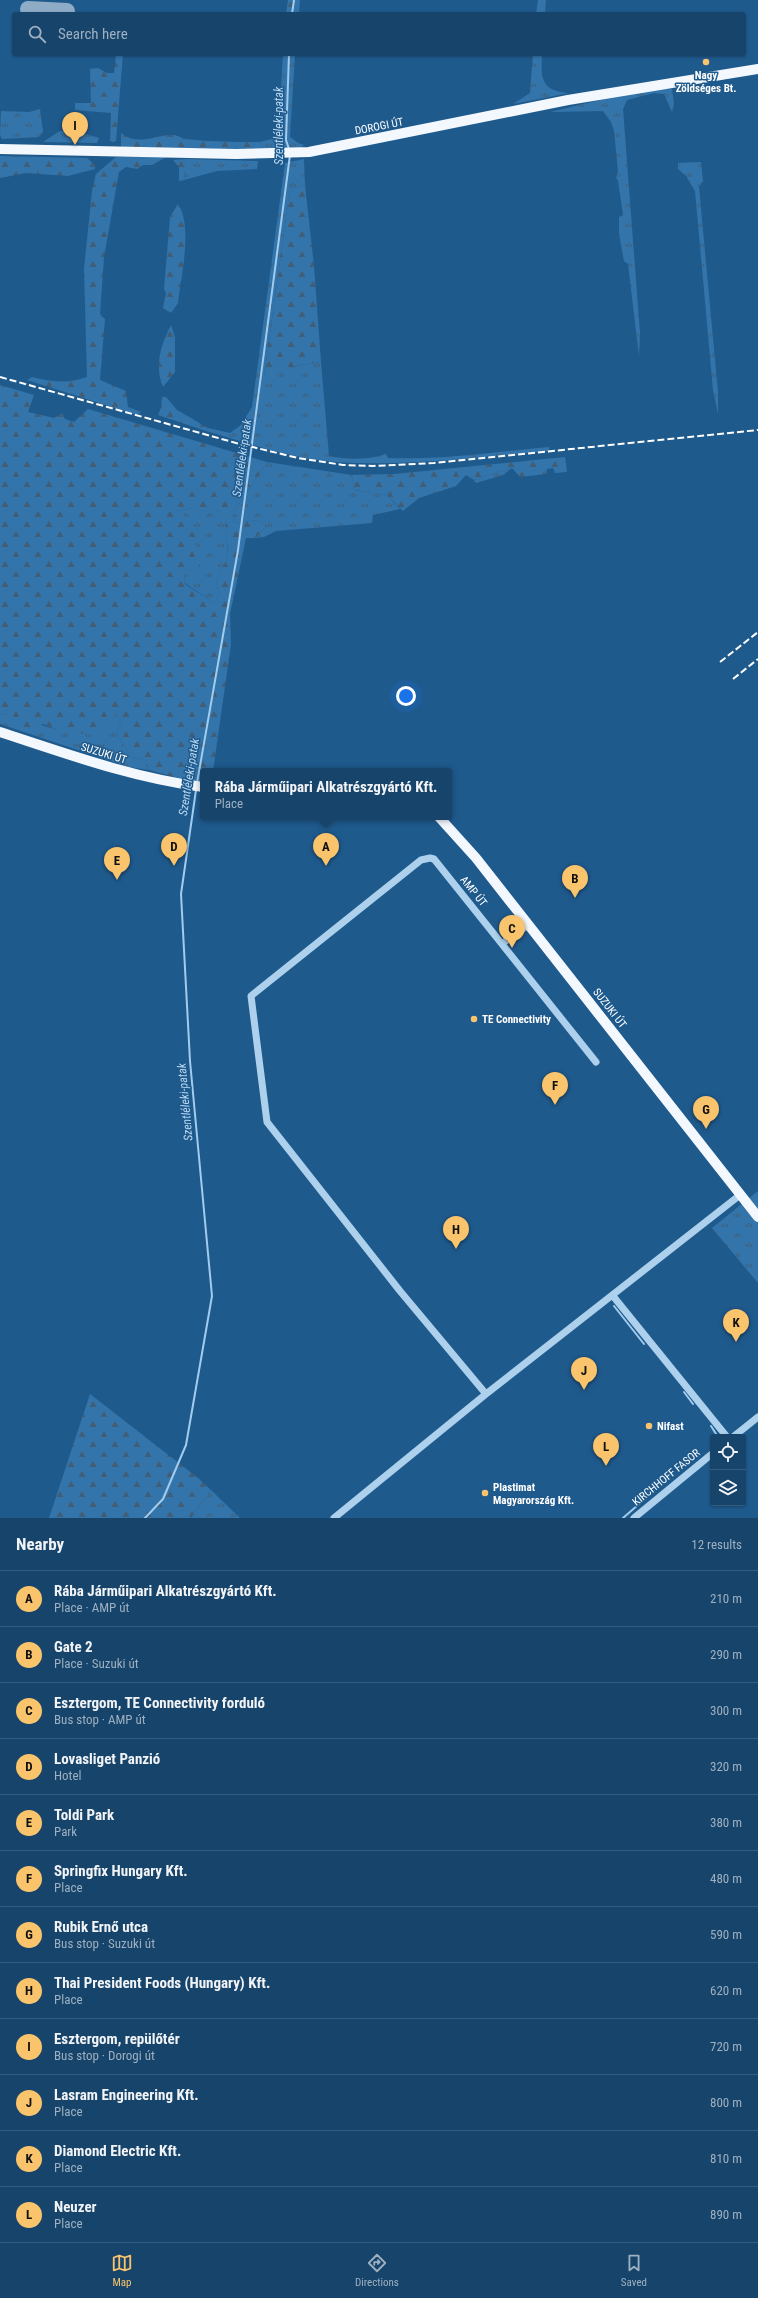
<!DOCTYPE html>
<html lang="en">
<head>
<meta charset="utf-8">
<style>
  :root { --surface:#17446a; --page:#244e72; --text:#f1f3f6; --muted:#9eb0c1; --line:#365c7e; --accent:#fac46d }
  body { margin:0; font-family:"Roboto Condensed",sans-serif; background:var(--page); color:var(--text) }
  .controls { position:absolute; right:12px; bottom:12px; display:grid; overflow:hidden; border-radius:4px; box-shadow:0 1px 3px #0004 }
  .controls button { width:36px; height:36px; display:grid; place-items:center; padding:0; border:0; border-bottom:1px solid var(--line); background:var(--surface); color:var(--text); font:20px sans-serif }
  .you { position:absolute; left:406px; top:696px; width:14px; height:14px; margin:-10px; border:3px solid #fff; border-radius:50%; background:#1a73e8; box-shadow:0 0 0 6px #1a73e833 }
  .badge { display:grid; place-items:center; width:26px; height:26px; border-radius:50%; background:var(--accent); color:#111; font-size:13px; font-weight:700 }
  .pin { position:absolute; translate:-50% -33px; filter:drop-shadow(0 1px 2px #0008) }
  .pin::after { content:''; position:absolute; top:21px; width:14px; height:12px; background:inherit; clip-path:polygon(0 0,100% 0,50% 100%) }
  .popup { position:absolute; left:200px; top:768px; width:252px; height:52px; box-sizing:border-box; display:grid; place-content:center; border-radius:4px; background:var(--surface); filter:drop-shadow(0 1px 3px #0005); font-size:13px; white-space:nowrap; color:var(--muted) }
  .popup b { font-size:15px; color:var(--text) }
  .popup::after { content:''; position:absolute; left:50%; top:100%; margin-left:-8px; border:8px solid transparent; border-top-color:var(--surface) }
  .list { margin:0; padding:0; list-style:none }
  h2 { display:flex; justify-content:space-between; align-items:center; height:52px; margin:0; padding:0 16px; font-size:17px }
  h2 small { font-size:13px; font-weight:400; color:var(--muted) }
  .list li { display:grid; grid-template-columns:26px 1fr auto; gap:12px; align-items:center; box-sizing:border-box; height:56px; padding:0 16px; border-top:1px solid var(--line) }
  .list b { display:block; font-size:15px; white-space:nowrap }
  .list p { margin:0; font-size:13px; white-space:nowrap; color:var(--muted) }
  .list em { font-size:13px; font-style:normal; color:var(--muted) }
  .icon { flex:none; width:22px; height:22px; fill:none; stroke:currentColor; stroke-width:2; stroke-linecap:round; stroke-linejoin:round }
  .map { position:relative; flex:none; width:758px; height:1518px; overflow:hidden }
  .search { position:absolute; background:var(--surface); box-shadow:0 1px 3px #0004; left:12px; right:12px; top:12px; height:44px; display:flex; align-items:center; gap:10px; box-sizing:border-box; padding:0 14px; border-radius:4px; color:var(--muted); font-size:15px }
  .sheet { height:724px; background:var(--surface) }
  nav { display:flex; justify-content:space-around; align-items:center; box-sizing:border-box; height:56px; border-top:1px solid var(--line); background:var(--surface); font-size:11px; color:var(--muted) }
  nav a { display:grid; justify-items:center; gap:2px }
  nav .on { color:var(--accent) }
  .map>svg:first-child { display:block }
</style>
</head>
<body>
<div class="map">
<svg width="758" height="1518" viewBox="0 0 758 1518">
  <defs>
    <pattern id="grass-tufts" width="24" height="20" patternUnits="userSpaceOnUse"><rect width="24" height="20" fill="#3374aa"/><path d="M3 7l-1-3M5 7V3M7 7l1-3M15 17l-1-3M17 17v-4M19 17l1-3" fill="none" stroke="#415e76"/></pattern>
    <pattern id="forest-firs" width="22" height="20" patternUnits="userSpaceOnUse"><rect width="22" height="20" fill="#3374aa"/><path d="M5 1l3.5 6h-7zM16 11l3.5 6h-7z" fill="#415e76"/></pattern>
  </defs>
  <rect width="100%" height="100%" fill="#1f5a8d"/>
  <path fill="url(#grass-tufts)" d="M283,54H295L290,137L298,143L304,145L302,147L263,150L260,142L276,138L279,123Z
    M533,54H542C541,77 540,91 569,93L513,104L530,93Z
    M665,88L672,89L674,104L672,112L664,94L654,93L627,100L623,109L640,333L639,356L628,264L624,261L619,234V217L623,215L618,181L616,177L618,171L614,131L611,122L603,111L550,112L608,98Z
    M40,109L43,132L39,137L2,139L0,135L1,111L29,112Z
    M73,130L99,138L97,143L43,142L60,131Z
    M186,159L258,161L257,169L217,171L184,180Z
    M304,159L305,185L290,189L264,376L300,365L321,362L329,456C348,460 367,460 386,454L388,458C442,460 496,452 549,447V451C479,457 407,467 336,462C292,459 248,443 206,431L208,428L230,433L241,425L252,407L285,163Z
    M701,162L703,181L699,187L718,392V414L713,390L695,191L686,176L678,169V163Z
    M267,462L352,475L354,490L387,495L400,509L373,515L372,523L276,531L264,537L255,538L266,527L258,520L235,523L233,513Z
    M512,468L503,475L476,483L474,480Z
    M193,508H215L226,518L225,535L228,547L226,561L216,581L219,595L214,603L185,583L176,511Z
    M117,713L121,725L116,732L131,757L146,760L149,770L129,767L0,724V715L8,714L57,730Z
    M758,1191V1283L712,1228Z
    M211,1490L240,1518H191Z"/>
  <path fill="url(#forest-firs)" fill-rule="evenodd" d="M288,0H300L299,14H286Z
    M538,0H546L545,14H536Z
    M116,54H123L116,141L113,142L110,141L111,113L75,110V103H91L90,69L98,68L107,73H114Z
    M121,133C139,147 155,134 174,135C178,135 182,139 186,139C211,142 235,142 260,142L263,150L121,147Z
    M0,156L87,158L95,165V169L68,176L26,173L0,178Z
    M116,157H166L152,165H143L137,169L126,167L119,172L104,257L100,314L105,319L100,380L126,391L128,407L141,412L137,415L27,380L32,377C51,382 69,384 87,377L84,269L92,191L96,174Z
    M186,159L184,180L179,181V167L173,160Z
    M305,185L314,266L321,362L299,365L264,377L290,189Z
    M178,204C193,226 181,276 178,303L171,313L163,308L166,293L164,289L170,217Z
    M171,325L175,337V372L163,387C154,365 161,345 171,325Z
    M0,385L34,395L28,412L54,418L62,413L65,419L74,422L88,409L267,462L233,513L235,523L258,520L266,527L255,538H246L230,614L231,644L213,771H203V782L190,781L149,770L146,760L131,757L116,732L121,725L117,713L94,735L57,730L43,724L29,731L14,724L8,714L0,715ZM193,508L197,515L202,508H215L226,518L225,535L228,547L226,561L216,581L219,595L214,603L185,584L184,575L199,566L193,521L176,511Z
    M162,397H166L177,410L208,428L206,431L158,415L161,408Z
    M565,457L567,472L555,473L553,468L547,469L546,474L520,477L512,468L474,480L466,475L456,486L419,498L403,511L387,495L354,490L352,475L394,474Z
    M90,1394L198,1478L211,1490L191,1518H49Z"/>
  <g fill="none" stroke-linecap="round" stroke-linejoin="round">
    <path stroke="#a1ccee" stroke-width="2" d="M292,14L294,0
      M289,149L286,140L289,54
      M197,783L238,550L290,155
      M614,1306L644,1344
      M684,1392L693,1404
      M711,1426L718,1437
      M145,1518L163,1499L186,1445L212,1296L190,1061L181,894L196,790
      M623,1518L654,1491"/>
    <path stroke="#8facc6" stroke-width="16" d="M28,9L67,11"/>
    <path stroke="#add0ec" stroke-width="7" d="M503,943L528,925
      M613,1296L727,1437
      M486,1394L400,1291L267,1122L251,996L421,860L430,858L434,859L596,1062
      M733,1437L758,1417
      M334,1518L486,1394L740,1195
      M634,1518L713,1453"/>
    <path stroke="#f3f8ff" stroke-width="10" d="M0,149L236,154L309,152L568,100L758,69
      M0,732C67,754 133,778 203,787
      M439,817L476,858L758,1217"/>
    <path stroke="#fff" stroke-width="2" stroke-dasharray="7 3" stroke-linecap="butt" d="M0,377L236,443L298,458L343,465L373,466L434,463L758,430
      M720,662L758,632
      M733,679L758,659"/>
  </g>
  <g fill="#fac46d" stroke="#1f5a8d" stroke-width="1.5">
    <circle cx="706" cy="62" r="4"/>
    <circle cx="474" cy="1019" r="4"/>
    <circle cx="649" cy="1426" r="4"/>
    <circle cx="485" cy="1493" r="4"/>
  </g>
  <g text-anchor="middle" stroke-width="3" stroke-linejoin="round" paint-order="stroke">
    <g font-size="11" font-weight="bold" fill="#fff" stroke="#1f5a8d" text-anchor="start">
      <text x="706" y="79" text-anchor="middle">Nagy<tspan x="706" dy="13">Zöldséges Bt.</tspan></text>
      <text x="482" y="1023">TE Connectivity</text>
      <text x="657" y="1430">Nifast</text>
      <text x="493" y="1491">Plastimat<tspan x="493" dy="13">Magyarország Kft.</tspan></text>
    </g>
    <g font-size="11" fill="#fff" stroke="#1f5a8d">
      <text transform="translate(379 126) rotate(-11)" y="4">DOROGI ÚT</text>
      <text transform="translate(104 753) rotate(17)" y="4">SUZUKI ÚT</text>
      <text transform="translate(474 891) rotate(51)" y="4">AMP ÚT</text>
      <text transform="translate(610 1008) rotate(52)" y="4">SUZUKI ÚT</text>
      <text transform="translate(666 1477) rotate(-39)" y="4">KIRCHHOFF FASOR</text>
    </g>
    <g font-size="12" font-style="italic" fill="#b9d9f3" stroke="#1f5a8d">
      <text transform="translate(279 126) rotate(-90)" y="4">Szentléleki-patak</text>
      <text transform="translate(242 458) rotate(-82)" y="4">Szentléleki-patak</text>
      <text transform="translate(189 777) rotate(-81)" y="4">Szentléleki-patak</text>
      <text transform="translate(185 1102) rotate(-95)" y="4">Szentléleki-patak</text>
    </g>
  </g>
</svg>
<div class="controls">
<button><svg class="icon" aria-label="locate" viewBox="0 0 24 24"><circle cx="12" cy="12" r="6"/><path d="M12 2v4M12 18v4M2 12h4M18 12h4"/></svg></button>
<button><svg class="icon" aria-label="layers" viewBox="0 0 24 24"><path d="M12 4l9 5-9 5-9-5zM3 14l9 5 9-5"/></svg></button>
</div>
<div class="you"></div>
<div class="pin badge" style="left:326px;top:866px">A</div>
<div class="popup"><b>Rába Járműipari Alkatrészgyártó Kft.</b>Place</div>
<div class="pin badge" style="left:575px;top:898px">B</div>
<div class="pin badge" style="left:512px;top:948px">C</div>
<div class="pin badge" style="left:174px;top:866px">D</div>
<div class="pin badge" style="left:117px;top:880px">E</div>
<div class="pin badge" style="left:555px;top:1105px">F</div>
<div class="pin badge" style="left:706px;top:1129px">G</div>
<div class="pin badge" style="left:456px;top:1249px">H</div>
<div class="pin badge" style="left:75px;top:145px">I</div>
<div class="pin badge" style="left:584px;top:1390px">J</div>
<div class="pin badge" style="left:736px;top:1342px">K</div>
<div class="pin badge" style="left:606px;top:1466px">L</div>
<div class="search"><svg class="icon" aria-label="search" viewBox="0 0 24 24"><circle cx="10" cy="10" r="6"/><path d="M15 15l6 6"/></svg>Search here</div>
</div>
<section class="sheet">
<h2>Nearby<small>12 results</small></h2>
<ul class="list">
<li><span class="badge">A</span><div><b>Rába Járműipari Alkatrészgyártó Kft.</b><p>Place · AMP út</p></div><em>210 m</em></li>
<li><span class="badge">B</span><div><b>Gate 2</b><p>Place · Suzuki út</p></div><em>290 m</em></li>
<li><span class="badge">C</span><div><b>Esztergom, TE Connectivity forduló</b><p>Bus stop · AMP út</p></div><em>300 m</em></li>
<li><span class="badge">D</span><div><b>Lovasliget Panzió</b><p>Hotel</p></div><em>320 m</em></li>
<li><span class="badge">E</span><div><b>Toldi Park</b><p>Park</p></div><em>380 m</em></li>
<li><span class="badge">F</span><div><b>Springfix Hungary Kft.</b><p>Place</p></div><em>480 m</em></li>
<li><span class="badge">G</span><div><b>Rubik Ernő utca</b><p>Bus stop · Suzuki út</p></div><em>590 m</em></li>
<li><span class="badge">H</span><div><b>Thai President Foods (Hungary) Kft.</b><p>Place</p></div><em>620 m</em></li>
<li><span class="badge">I</span><div><b>Esztergom, repülőtér</b><p>Bus stop · Dorogi út</p></div><em>720 m</em></li>
<li><span class="badge">J</span><div><b>Lasram Engineering Kft.</b><p>Place</p></div><em>800 m</em></li>
<li><span class="badge">K</span><div><b>Diamond Electric Kft.</b><p>Place</p></div><em>810 m</em></li>
<li><span class="badge">L</span><div><b>Neuzer</b><p>Place</p></div><em>890 m</em></li>
</ul>
</section>
<nav>
<a class="on"><svg class="icon" aria-label="map" viewBox="0 0 24 24"><path d="M3 6l6-2 6 2 6-2v14l-6 2-6-2-6 2zM9 4v14M15 6v14"/></svg>Map</a>
<a><svg class="icon" aria-label="directions" viewBox="0 0 24 24"><path d="M12 3l9 9-9 9-9-9zM9 14v-3h6M13 9l2 2-2 2"/></svg>Directions</a>
<a><svg class="icon" aria-label="saved" viewBox="0 0 24 24"><path d="M7 4h10v16l-5-4-5 4z"/></svg>Saved</a>
</nav>
</body>
</html>
